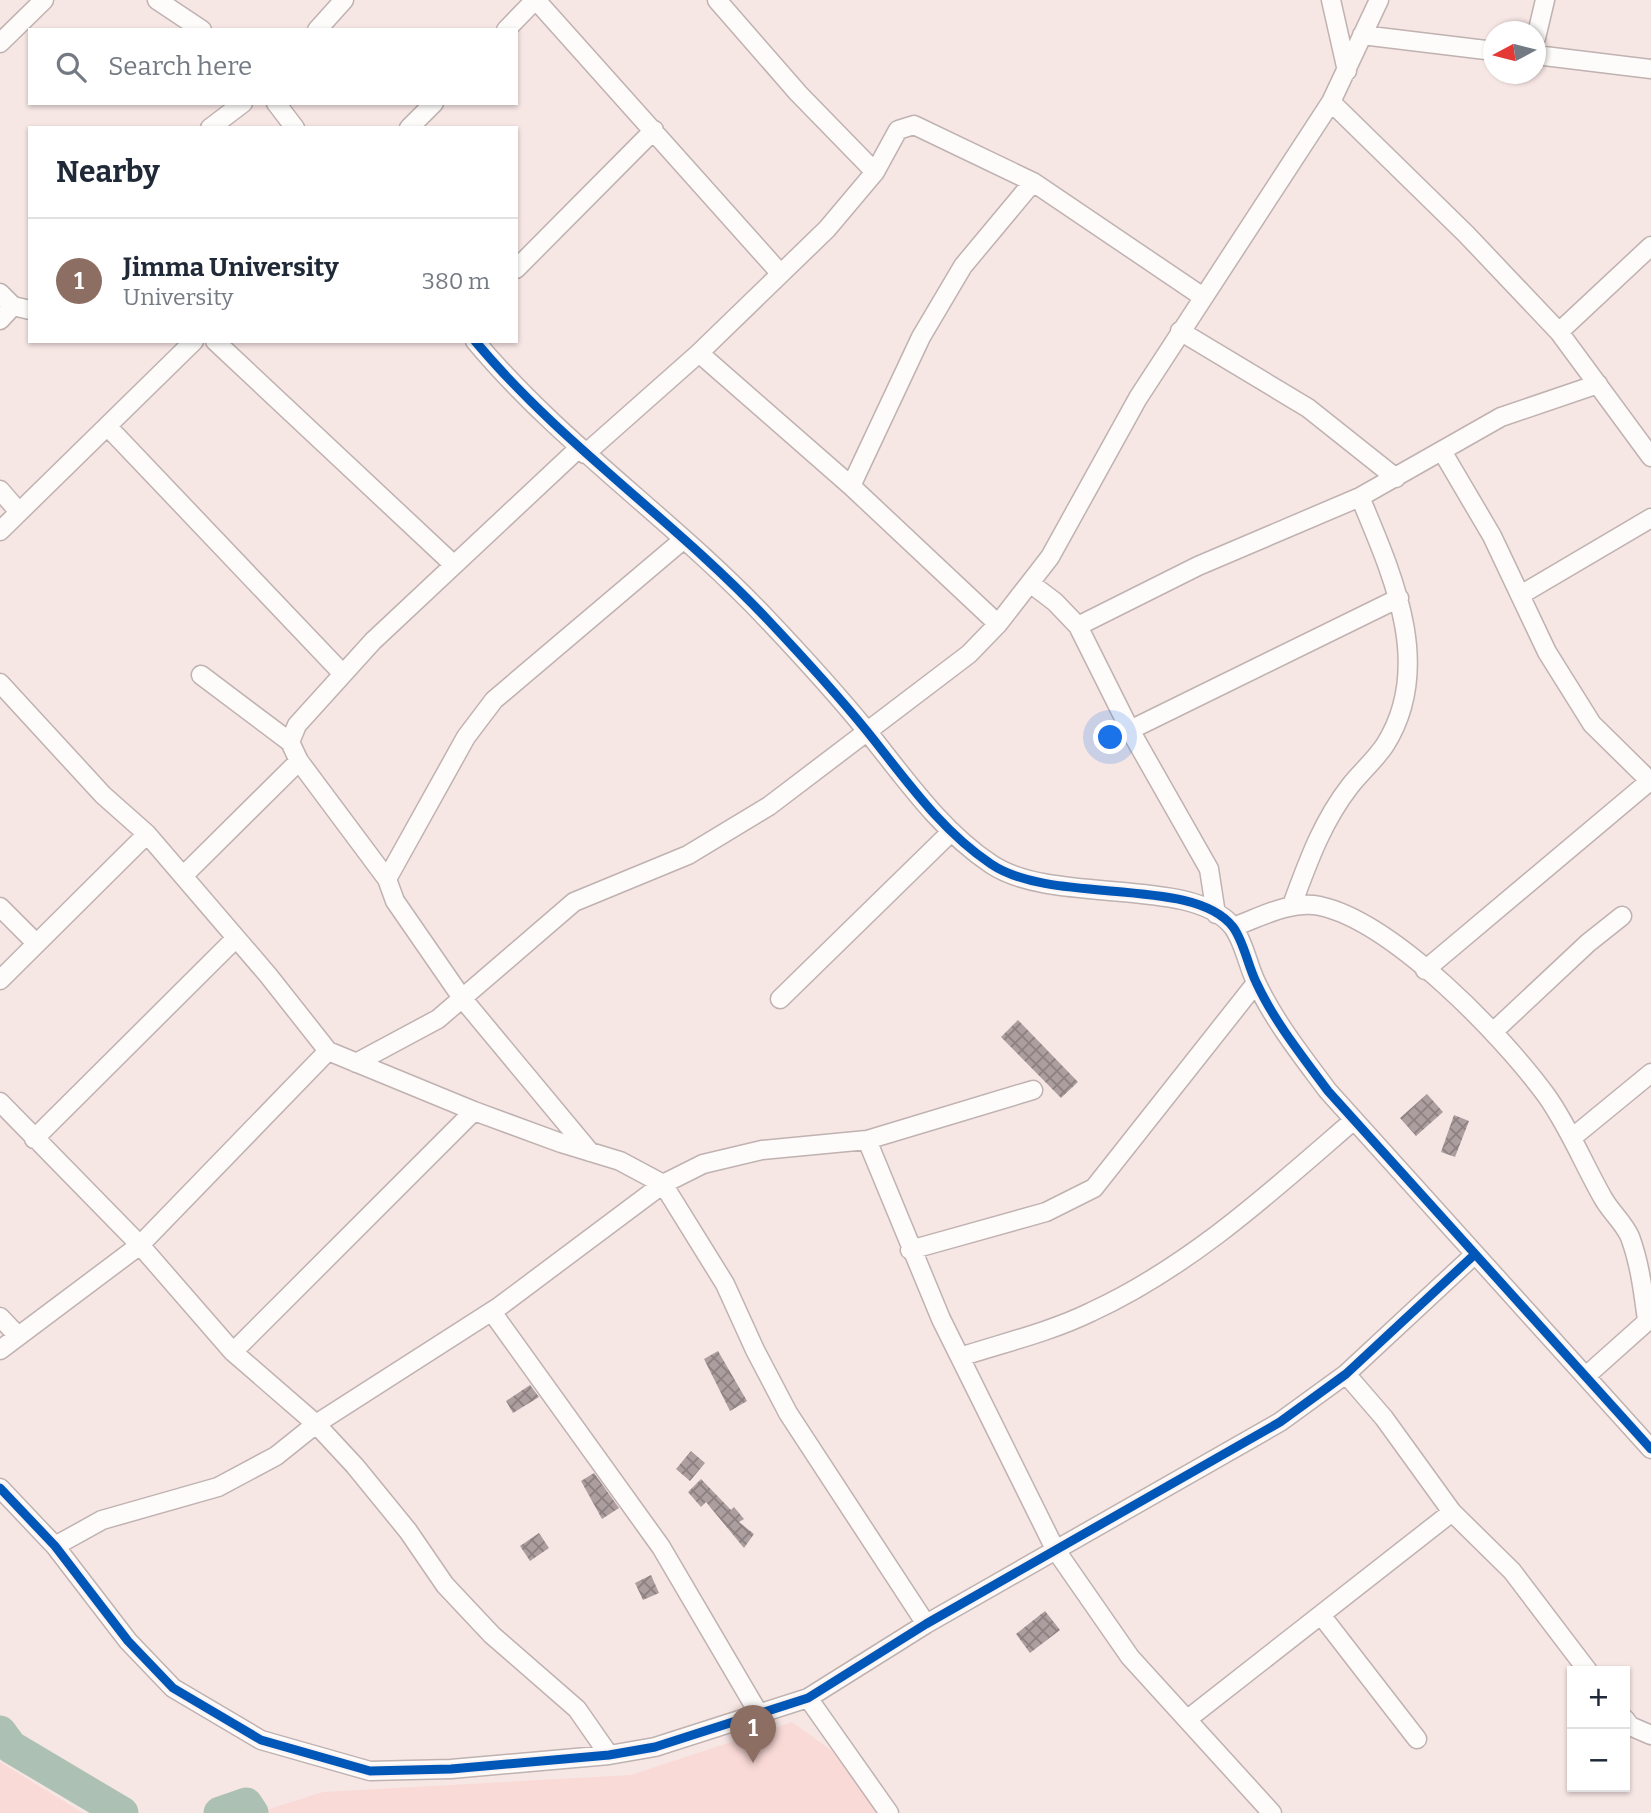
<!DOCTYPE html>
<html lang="en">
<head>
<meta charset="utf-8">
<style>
  :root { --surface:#fff; --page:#f6f6f7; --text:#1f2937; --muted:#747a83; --line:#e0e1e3; --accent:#6e605f }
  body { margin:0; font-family:Bitter,serif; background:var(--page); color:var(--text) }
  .controls { position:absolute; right:21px; bottom:21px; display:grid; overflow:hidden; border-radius:0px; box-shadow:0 2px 5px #0004 }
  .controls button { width:63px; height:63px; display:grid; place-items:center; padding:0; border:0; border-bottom:2px solid var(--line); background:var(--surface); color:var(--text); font:35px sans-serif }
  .compass { position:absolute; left:1483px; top:21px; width:63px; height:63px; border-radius:50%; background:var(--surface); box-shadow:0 2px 5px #0004; rotate:263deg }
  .you { position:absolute; left:1111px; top:738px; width:24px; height:24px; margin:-18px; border:5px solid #fff; border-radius:50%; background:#1a73e8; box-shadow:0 0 0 10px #1a73e833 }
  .badge { display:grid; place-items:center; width:46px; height:46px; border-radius:50%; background:var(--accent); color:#fff; font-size:23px; font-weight:700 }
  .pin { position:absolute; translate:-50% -58px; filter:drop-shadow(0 2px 4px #0008) }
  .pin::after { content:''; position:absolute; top:37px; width:24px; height:21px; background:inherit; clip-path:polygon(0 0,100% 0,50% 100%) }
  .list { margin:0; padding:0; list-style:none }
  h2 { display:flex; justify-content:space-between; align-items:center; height:91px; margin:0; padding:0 28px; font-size:30px }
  h2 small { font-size:23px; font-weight:400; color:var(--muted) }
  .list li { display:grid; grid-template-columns:46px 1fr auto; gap:21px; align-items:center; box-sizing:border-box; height:126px; padding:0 28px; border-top:2px solid var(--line) }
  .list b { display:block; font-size:26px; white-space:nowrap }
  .list p { margin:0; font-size:23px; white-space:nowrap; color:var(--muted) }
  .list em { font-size:23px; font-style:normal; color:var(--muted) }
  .icon { flex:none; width:38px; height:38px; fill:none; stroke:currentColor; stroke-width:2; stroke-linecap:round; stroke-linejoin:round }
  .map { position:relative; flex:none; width:1651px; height:1813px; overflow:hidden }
  .search { position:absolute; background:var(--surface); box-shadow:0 2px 5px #0004; left:28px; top:28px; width:490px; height:77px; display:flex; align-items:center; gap:18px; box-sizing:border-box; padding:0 24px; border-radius:0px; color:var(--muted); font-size:26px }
  .panel { position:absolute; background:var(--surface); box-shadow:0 2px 5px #0004; left:28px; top:126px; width:490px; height:217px; border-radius:0px }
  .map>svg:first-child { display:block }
</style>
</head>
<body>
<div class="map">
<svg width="1651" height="1813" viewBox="0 0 1651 1813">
  <defs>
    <pattern id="building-cross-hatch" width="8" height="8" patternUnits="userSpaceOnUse" patternTransform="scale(1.75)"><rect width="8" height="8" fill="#ac9e9e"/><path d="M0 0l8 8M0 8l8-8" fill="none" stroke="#8c8080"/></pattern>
  </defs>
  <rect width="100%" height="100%" fill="#f6e6e4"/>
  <path fill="#fadad7" d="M792,1722L832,1751L877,1813H257L323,1792L631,1775Z
    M0,1762L83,1813H0Z"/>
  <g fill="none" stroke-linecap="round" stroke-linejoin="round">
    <path stroke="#acc0b3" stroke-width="33" d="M0,1732L11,1747L122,1813
      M220,1813L246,1804L252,1813"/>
  </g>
  <path fill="url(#building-cross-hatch)" d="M1018,1020L1078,1082L1061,1098L1001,1037Z
    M1427,1094L1443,1112L1416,1136L1400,1118Z
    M1454,1115L1469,1121L1455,1157L1441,1152Z
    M718,1351L747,1401L730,1411L704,1359Z
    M530,1385L539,1397L513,1413L506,1401Z
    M691,1451L705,1463L690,1481L676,1469Z
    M594,1473L619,1508L602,1519L581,1481Z
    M701,1479L731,1510L734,1507L744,1519L739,1522L754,1534L744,1548L706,1502L701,1507L688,1492Z
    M539,1533L549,1548L530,1561L520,1546Z
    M651,1575L659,1593L643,1600L635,1583Z
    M1045,1611L1060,1630L1030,1653L1016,1634Z"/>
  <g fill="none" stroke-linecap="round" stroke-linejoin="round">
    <defs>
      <path id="street" d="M157,0L202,30
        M536,0L780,273
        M717,0L798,93L875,172
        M1331,0L1347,71
        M317,30L344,0
        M506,30L535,0
        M1362,35L1494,51
        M1536,38L1545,0
        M0,43L44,0
        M1536,55L1651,69
        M1331,102L1466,234L1559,332L1651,457
        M276,103L295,128
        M210,128L243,103
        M409,128L434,103
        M516,269L654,130
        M0,293L13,306L30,310
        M0,320L13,306
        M1180,331L1308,408L1396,478
        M1559,332L1651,246
        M215,341L454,565
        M475,341C562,445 675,521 767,619C801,655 835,692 866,730C904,777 940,830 991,864C1053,906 1193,875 1233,927C1244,942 1248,966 1256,982C1274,1021 1302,1056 1328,1091L1651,1449
        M699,353L851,486L998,624
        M107,426L343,674
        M1442,451L1492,536L1547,652L1592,724L1651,782
        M585,454L699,353L827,229L875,172L898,130L914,125L1033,182L1203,297
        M851,486L921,337L963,266L1033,182
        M0,490L19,512
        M0,531L194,341
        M1030,583L1055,602L1078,626L1130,730L1209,869L1216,914
        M1522,594L1651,518
        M1078,626L1198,566L1360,497L1501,417L1598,384
        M201,675L290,742L299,761L387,879L395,901L462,998L590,1152
        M0,683L103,795L147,834L268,975L328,1051L474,1111L561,1143L620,1161L663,1184L725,1284L755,1350L788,1413L926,1624
        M1130,730L1399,598
        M290,742L297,725L373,641L579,448
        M183,876L299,761
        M387,879L466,737L494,700L684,539
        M1292,905C1308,862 1322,822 1350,786C1361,772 1375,760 1385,745C1435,666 1392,574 1360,497
        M0,907L36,943
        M1233,927C1261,917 1290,900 1320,906C1393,922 1502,1035 1546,1095C1569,1127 1583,1163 1603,1198C1610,1211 1624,1223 1630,1237C1640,1264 1643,1291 1647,1320
        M1425,970L1651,780
        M0,980L147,834
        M780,999L951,832
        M1493,1032L1588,943L1622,916
        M356,1063L438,1019L574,902L688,855L769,806L969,654L998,624L1050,557L1138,398L1331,102L1379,0
        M0,1102L140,1245L233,1352L316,1424L355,1466L408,1531L445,1585L492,1635L577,1709L609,1755
        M1573,1137L1651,1073
        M34,1139L236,938
        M867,1140L941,1319L1055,1549L1130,1657L1272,1813
        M910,1250L1046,1212L1094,1188L1256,983
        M492,1312L661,1547L759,1714
        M0,1317L18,1336
        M0,1350L140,1245L328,1051
        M233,1352L474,1111
        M960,1357C1003,1343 1050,1332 1091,1312C1191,1266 1272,1191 1354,1120
        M1346,1374L1384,1418L1452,1512L1512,1571L1588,1671
        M1586,1376L1651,1318
        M0,1488L55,1546L128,1641L173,1688L261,1740L370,1771L451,1769L609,1755L655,1747L808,1698L926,1624L1280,1422L1346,1374L1474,1255
        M55,1546L102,1520L218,1487L276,1456L316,1424L500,1306L663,1184L703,1164L762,1150L867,1140L1033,1090
        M1321,1615L1417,1739
        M808,1698L889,1813
        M1189,1718L1452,1512
        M1625,1719L1630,1726L1651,1735"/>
    </defs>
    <use href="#street" stroke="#bfb2b0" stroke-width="21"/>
    <use href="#street" stroke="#fefbfb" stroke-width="18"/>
    <defs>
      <path id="cycleway" d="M475,341C562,445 675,521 767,619C801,655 835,692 866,730C904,777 940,830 991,864C1053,906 1193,875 1233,927C1244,942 1248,966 1256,982C1274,1021 1302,1056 1328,1091L1651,1449
        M0,1488L55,1546L128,1641L173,1688L261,1740L370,1771L451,1769L609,1755L655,1747L808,1698L926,1624L1280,1422L1346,1374L1474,1255"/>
    </defs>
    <use href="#cycleway" stroke="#faf3f2" stroke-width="13"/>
    <use href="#cycleway" stroke="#0057b8" stroke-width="9"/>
  </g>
</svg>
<div class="controls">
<button>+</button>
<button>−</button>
</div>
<svg class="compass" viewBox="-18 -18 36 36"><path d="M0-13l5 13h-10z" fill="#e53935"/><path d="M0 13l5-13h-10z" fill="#747a83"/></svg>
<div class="you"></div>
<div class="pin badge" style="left:753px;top:1763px;background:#8d6e63">1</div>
<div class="search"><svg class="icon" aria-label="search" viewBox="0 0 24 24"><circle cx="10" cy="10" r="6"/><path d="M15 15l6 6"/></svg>Search here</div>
<section class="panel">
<h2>Nearby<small></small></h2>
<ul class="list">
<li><span class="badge" style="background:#8d6e63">1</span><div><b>Jimma University</b><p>University</p></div><em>380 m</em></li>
</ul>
</section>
</div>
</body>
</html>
